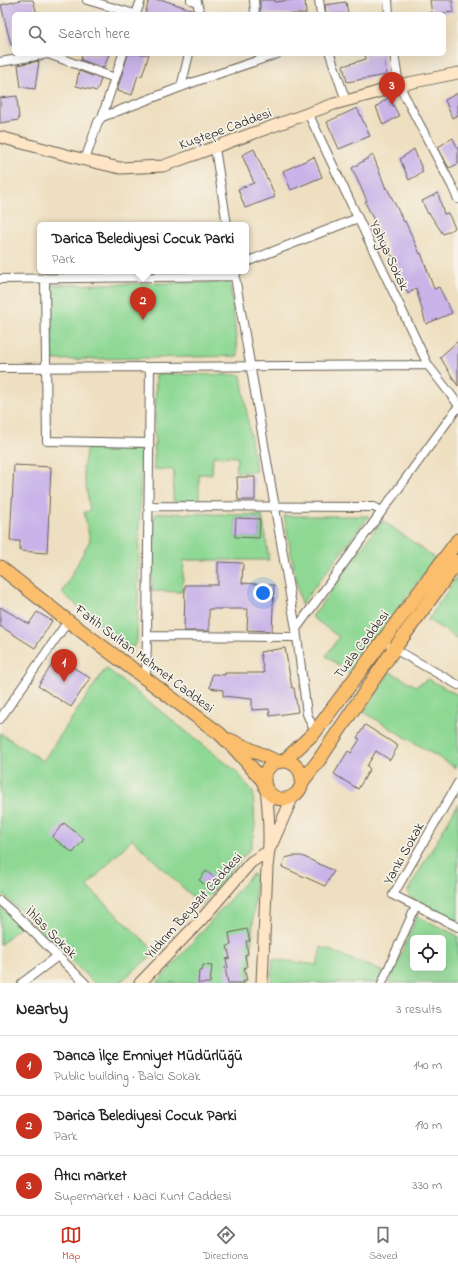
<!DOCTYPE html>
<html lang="en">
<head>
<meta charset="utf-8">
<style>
  :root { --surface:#fff; --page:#f6f6f6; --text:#202124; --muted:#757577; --line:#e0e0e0; --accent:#c8321e }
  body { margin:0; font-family:"Indie Flower",sans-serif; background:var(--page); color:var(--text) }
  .controls { position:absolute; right:12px; bottom:12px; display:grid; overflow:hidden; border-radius:6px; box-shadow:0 4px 16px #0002 }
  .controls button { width:36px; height:36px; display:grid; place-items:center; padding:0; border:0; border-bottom:1px solid var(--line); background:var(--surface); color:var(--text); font:20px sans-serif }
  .you { position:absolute; left:263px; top:593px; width:14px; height:14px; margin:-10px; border:3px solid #fff; border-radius:50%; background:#1a73e8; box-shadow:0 0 0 6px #1a73e833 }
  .badge { display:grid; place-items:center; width:26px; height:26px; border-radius:50%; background:var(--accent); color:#fff; font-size:13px; font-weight:700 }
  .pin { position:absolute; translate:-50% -33px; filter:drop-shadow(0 1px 2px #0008) }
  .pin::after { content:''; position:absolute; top:21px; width:14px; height:12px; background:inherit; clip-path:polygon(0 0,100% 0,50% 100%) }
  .popup { position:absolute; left:37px; top:222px; width:212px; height:52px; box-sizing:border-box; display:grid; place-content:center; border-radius:6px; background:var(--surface); filter:drop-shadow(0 1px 3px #0005); font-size:13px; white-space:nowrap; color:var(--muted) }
  .popup b { font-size:15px; color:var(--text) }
  .popup::after { content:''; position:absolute; left:50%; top:100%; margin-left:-8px; border:8px solid transparent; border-top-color:var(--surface) }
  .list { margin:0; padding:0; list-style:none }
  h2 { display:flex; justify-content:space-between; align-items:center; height:52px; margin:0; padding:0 16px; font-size:17px }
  h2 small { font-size:13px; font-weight:400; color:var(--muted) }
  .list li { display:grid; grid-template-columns:26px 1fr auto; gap:12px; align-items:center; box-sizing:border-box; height:60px; padding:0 16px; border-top:1px solid var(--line) }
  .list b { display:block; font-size:15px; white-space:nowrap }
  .list p { margin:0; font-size:13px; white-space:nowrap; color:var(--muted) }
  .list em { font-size:13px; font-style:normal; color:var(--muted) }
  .icon { flex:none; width:22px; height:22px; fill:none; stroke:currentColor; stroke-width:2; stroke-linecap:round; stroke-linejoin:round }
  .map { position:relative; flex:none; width:458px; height:983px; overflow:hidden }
  .search { position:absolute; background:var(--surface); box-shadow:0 4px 16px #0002; left:12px; right:12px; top:12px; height:44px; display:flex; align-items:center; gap:10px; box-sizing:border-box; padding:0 14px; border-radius:6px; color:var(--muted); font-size:15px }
  .sheet { height:232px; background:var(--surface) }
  nav { display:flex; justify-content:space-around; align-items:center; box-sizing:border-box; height:56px; border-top:1px solid var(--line); background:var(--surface); font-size:11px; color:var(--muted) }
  nav a { display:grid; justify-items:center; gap:2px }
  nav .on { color:var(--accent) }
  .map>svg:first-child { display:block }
</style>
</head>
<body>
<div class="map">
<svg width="458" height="983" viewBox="0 0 458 983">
  <rect width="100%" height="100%" fill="#f7f3e8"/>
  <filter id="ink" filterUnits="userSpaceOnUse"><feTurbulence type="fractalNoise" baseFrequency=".025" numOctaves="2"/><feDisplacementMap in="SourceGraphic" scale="8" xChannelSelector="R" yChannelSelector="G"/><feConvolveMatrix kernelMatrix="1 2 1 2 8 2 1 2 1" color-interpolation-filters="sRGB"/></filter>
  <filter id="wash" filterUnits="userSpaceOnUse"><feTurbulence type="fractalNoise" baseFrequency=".012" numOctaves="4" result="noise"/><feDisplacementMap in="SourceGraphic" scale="16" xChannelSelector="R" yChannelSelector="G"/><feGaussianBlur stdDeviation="0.9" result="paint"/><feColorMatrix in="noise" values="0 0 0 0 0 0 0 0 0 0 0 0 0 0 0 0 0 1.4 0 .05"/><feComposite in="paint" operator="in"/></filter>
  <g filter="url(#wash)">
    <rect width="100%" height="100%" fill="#eedfc0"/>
    <path fill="#8ed894" stroke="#557a58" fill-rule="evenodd" d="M230,282L238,356L53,360L50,285Z
      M156,374L241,375L256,472H236L237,457L213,456L212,474H199V501H173L174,470L154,469Z
      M87,448L141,449L137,641L131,650L62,593L90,540L84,512L90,511L83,468Z
      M158,513L262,515L269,560H184L182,592L152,591L153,517ZM236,518L260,519L259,538L235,537Z
      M284,516H369L301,605Z
      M382,520L435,558L351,674L326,656L339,637L312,617Z
      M458,575V639L428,620Z
      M106,668L236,771L253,792L255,825L251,848L201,905L132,839L87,886L156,952L119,983H94L18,908L0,893V733L43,761Z
      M390,672L416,686L428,679L458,695V764L456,768L364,712Z
      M458,804V921L409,897L408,891Z
      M252,874L256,876L249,983H157Z
      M0,907L12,917L21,926L0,945Z
      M417,916L458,936V973L455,983H389ZM413,938H443V968H413Z
      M321,947L384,972L379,983H271L273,959L317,965Z"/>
    <g id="blocks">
      <path fill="#c9b3e9" d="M21,0H33L37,14H14V45H11L1,5Z
        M149,0H163L193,10L194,14H145Z
        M260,0H275V2L291,0H305L306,14H260Z
        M430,0H452L454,12L432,14Z
        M346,2L348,14H326L325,5Z
        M82,54H109L104,68L81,60Z
        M128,54H149L142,76L138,75L132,95L117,91Z
        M365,54H384L386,75L347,82L343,66L366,59Z
        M39,61L35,89L21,87L18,65Z
        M79,71L101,79L97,91L76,86Z
        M458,93V115L452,118L445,100Z
        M17,96L19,120L0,123V98Z
        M389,97L399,116L383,125L376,107Z
        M357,108L370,136L339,149L327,122Z
        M453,138L458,149V164L449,168L438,147Z
        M254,149L267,179L268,178L275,197L245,208L238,189L254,183L242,155Z
        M414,149L423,172L409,180L400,159Z
        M373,155L386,189L387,188L404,222L405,221L420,254L421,253L434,289L439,287L452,313L426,324L416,288L408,294L394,256L392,257L381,235L365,202L367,201L352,168Z
        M314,157L322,177L291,190L283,171Z
        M438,193L444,214L448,213L455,228L443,234L429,213L428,214L422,201Z
        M458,341V386L440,357Z
        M14,465L51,467L47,553L20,551V541H10Z
        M237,477H255V500H238Z
        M236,518L260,519L259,538L235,537Z
        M218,562L243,563L242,583L274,585L272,631L247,630L248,609H209V631H184L185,585H218Z
        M0,607L29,624L37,612L52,621L35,648L0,626Z
        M285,648L292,688H294L298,712L270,716L269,709L252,710V699L223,696V690L210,688L212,674L225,675V673H264L260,652Z
        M57,657L90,678L71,707L38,686Z
        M365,725L398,746L390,760L376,751L367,766L370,769L358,789L334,774L348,751L351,753L360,739L357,738Z
        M64,823L84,839L73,853L52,837Z
        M293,856H302L334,871L325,886L282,867L285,858Z
        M206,871L216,879L209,888L199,880Z
        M247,929L250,941H246L248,954L245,955L247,967L244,968L247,980H244V983H228L225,967L228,968L226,959L230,958L227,946L231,945L229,933Z
        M203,965L212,966L210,983H198L199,970L202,971Z"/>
    </g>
  </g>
  <g filter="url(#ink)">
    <use href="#blocks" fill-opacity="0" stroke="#666055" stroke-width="1"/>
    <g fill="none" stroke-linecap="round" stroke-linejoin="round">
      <defs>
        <path id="street" d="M87,0L135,14
          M191,0L197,2L199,10V14
          M254,0L255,14
          M319,0L321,14
          M388,0L389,14
          M136,14L141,0
          M330,54L346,101
          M394,54L399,85L452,186L458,199
          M0,62L48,54L115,78
          M181,87L189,54
          M308,113L428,365L458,404
          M102,117L197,81L277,54
          M215,148L227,225
          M85,160L98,122L102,117L123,54
          M246,262L358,218
          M234,271L296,629L307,714L315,732
          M45,278L47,441L149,443
          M0,279L235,276L237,272
          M0,368L428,365
          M148,506L374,507L382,511
          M296,629L458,407
          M147,636L150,367
          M391,647L458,685
          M146,679L147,636L297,637
          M0,719L68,621
          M458,783L393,895L458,927
          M0,901L14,913L85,983
          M22,983L58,956
          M382,983L416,906"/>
        <path id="secondary" d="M0,137L85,160L120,168L163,166L334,104L368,95L399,85L458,73
          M271,846L293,796
          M140,983L201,920L251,862L269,851
          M262,983L267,867C271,841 269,815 266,788"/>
        <path id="primary" d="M0,567L68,621L220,734L237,751L264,782
          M230,740L278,762
          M284,761L315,732L458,540
          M264 780a19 19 0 1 1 38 0a19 19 0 1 1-38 0Z
          M302,782L319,760L394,649L458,561"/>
      </defs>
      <use href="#street" stroke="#666055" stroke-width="10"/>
      <use href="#secondary" stroke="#666055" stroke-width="13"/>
      <use href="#primary" stroke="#666055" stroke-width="15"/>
      <use href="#street" stroke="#fff" stroke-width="8"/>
      <use href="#secondary" stroke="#fde5c5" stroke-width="11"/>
      <use href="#primary" stroke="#fabe6d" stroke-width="13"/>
    </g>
  </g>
  <g text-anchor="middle" stroke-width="3.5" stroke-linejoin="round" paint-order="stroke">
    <g font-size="14" fill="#1c1c1c" stroke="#f7f3e8">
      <text transform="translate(225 128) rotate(-20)" y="5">Kuştepe Caddesi</text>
      <text transform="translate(390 255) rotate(65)" y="5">Yahya Sokak</text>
      <text transform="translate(361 644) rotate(-53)" y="5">Tuzla Caddesi</text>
      <text transform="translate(145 658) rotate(37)" y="5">Fatih Sultan Mehmet Caddesi</text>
      <text transform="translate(403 853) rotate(-61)" y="5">Yankı Sokak</text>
      <text transform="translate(193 905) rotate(-48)" y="5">Yıldırım Beyazıt Caddesi</text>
      <text transform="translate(52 932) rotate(45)" y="5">İhlas Sokak</text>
    </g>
  </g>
</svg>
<div class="controls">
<button><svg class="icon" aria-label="locate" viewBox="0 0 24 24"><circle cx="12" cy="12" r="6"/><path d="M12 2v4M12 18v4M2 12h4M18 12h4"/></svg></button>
</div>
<div class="you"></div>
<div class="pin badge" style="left:64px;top:682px">1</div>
<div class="pin badge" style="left:143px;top:320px">2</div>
<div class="popup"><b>Darica Belediyesi Cocuk Parki</b>Park</div>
<div class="pin badge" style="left:392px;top:105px">3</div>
<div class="search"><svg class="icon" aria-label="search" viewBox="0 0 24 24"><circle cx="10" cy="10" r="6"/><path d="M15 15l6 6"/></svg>Search here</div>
</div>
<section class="sheet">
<h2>Nearby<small>3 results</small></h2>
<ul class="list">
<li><span class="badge">1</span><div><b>Darıca İlçe Emniyet Müdürlüğü</b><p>Public building · Balcı Sokak</p></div><em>140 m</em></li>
<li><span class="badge">2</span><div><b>Darica Belediyesi Cocuk Parki</b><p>Park</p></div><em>190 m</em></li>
<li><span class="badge">3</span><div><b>Atıcı market</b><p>Supermarket · Naci Kunt Caddesi</p></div><em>330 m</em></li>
</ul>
</section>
<nav>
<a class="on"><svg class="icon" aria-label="map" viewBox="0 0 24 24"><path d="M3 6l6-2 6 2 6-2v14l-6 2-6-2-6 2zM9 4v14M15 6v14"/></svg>Map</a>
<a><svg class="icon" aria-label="directions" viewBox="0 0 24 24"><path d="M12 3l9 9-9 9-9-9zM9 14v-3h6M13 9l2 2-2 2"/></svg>Directions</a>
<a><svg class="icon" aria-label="saved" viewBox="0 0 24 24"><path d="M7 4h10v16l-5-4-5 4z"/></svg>Saved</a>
</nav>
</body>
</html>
